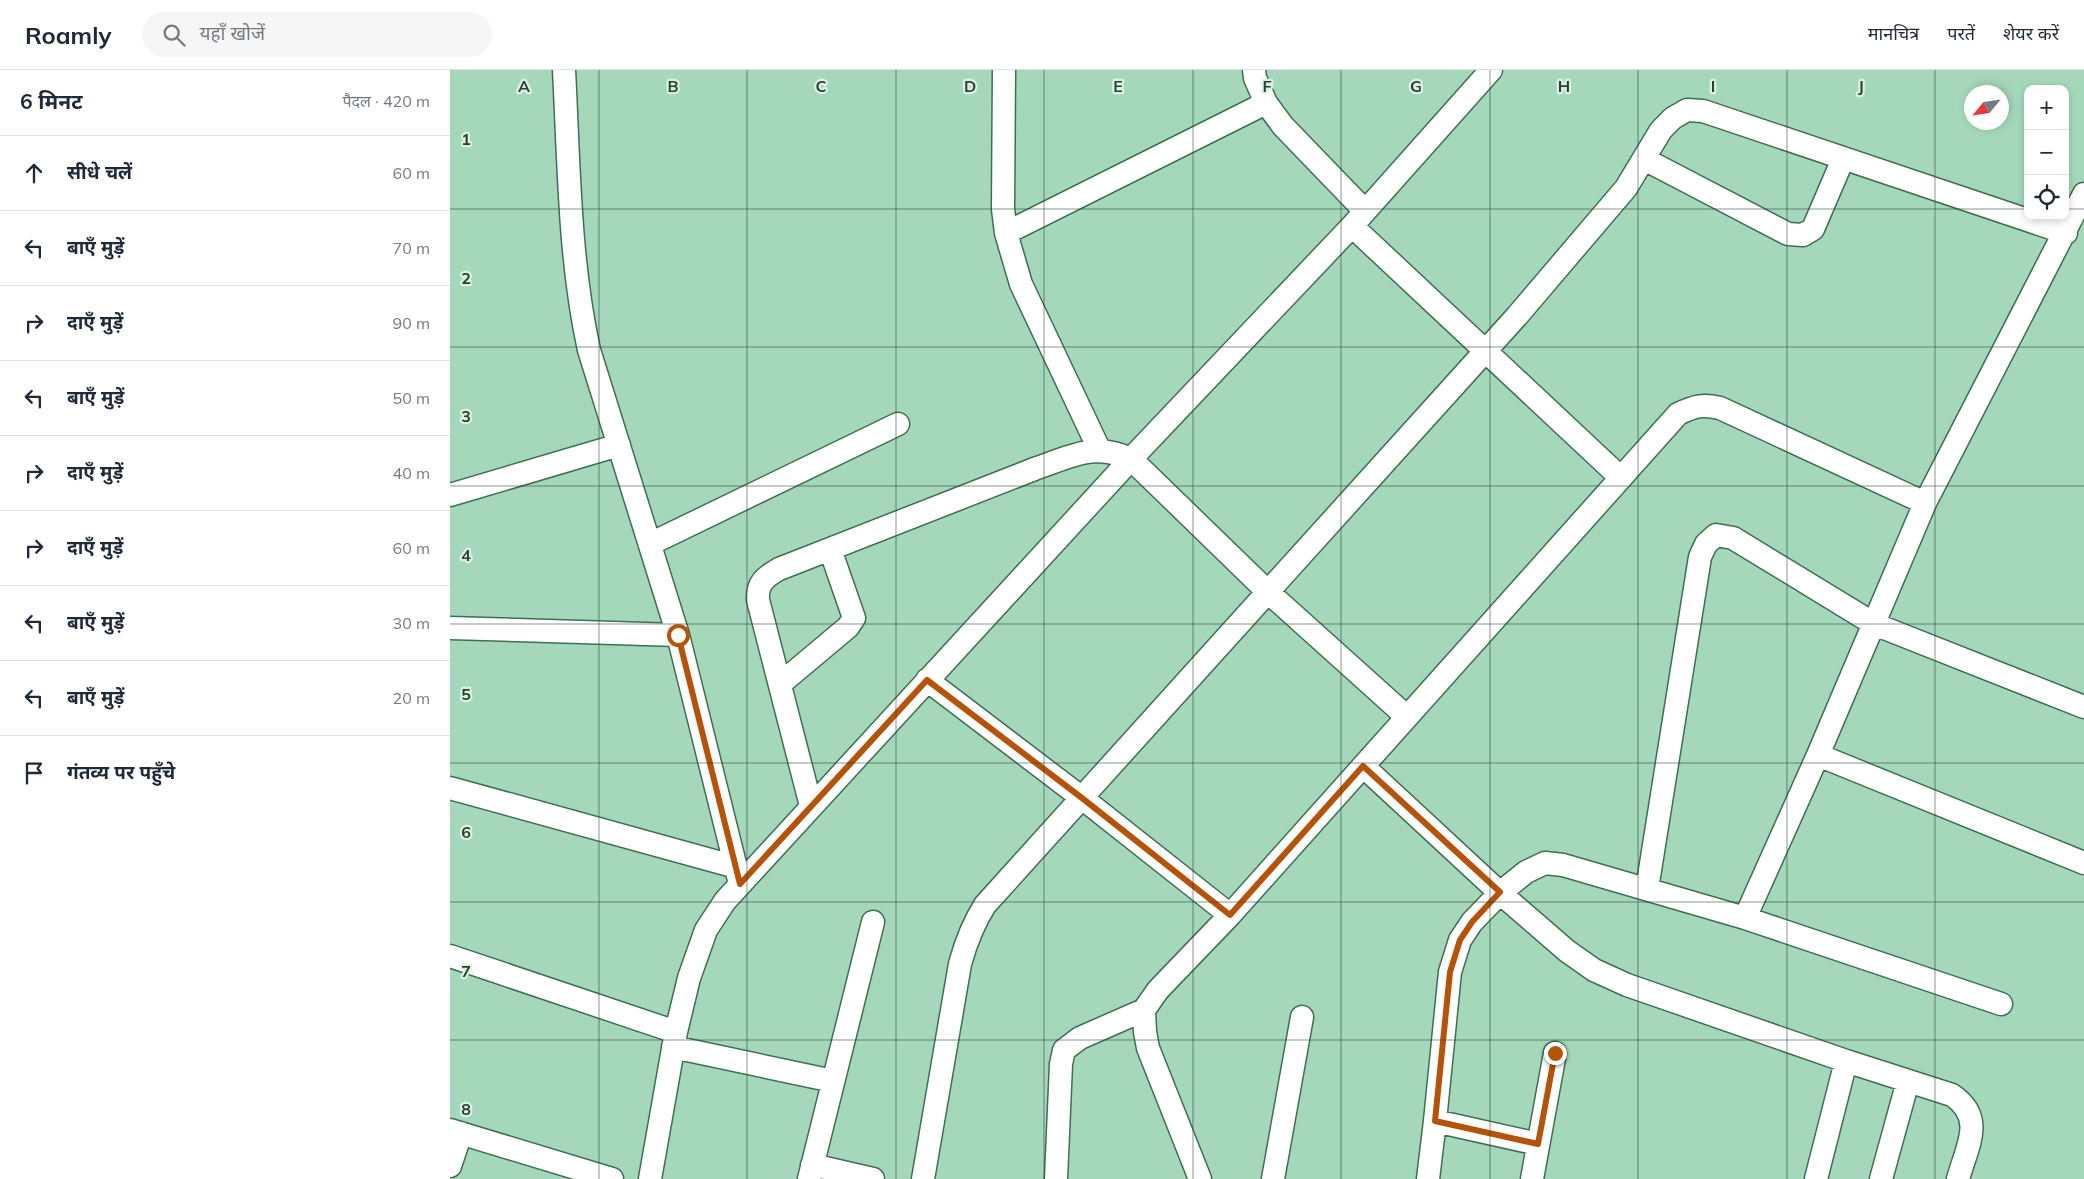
<!DOCTYPE html>
<html lang="hi">
<head>
<meta charset="utf-8">
<style>
  :root { --surface:#fff; --page:#f6f6f7; --text:#1f2937; --muted:#747a83; --line:#e0e1e3 }
  body { margin:0; font-family:Mulish,"Noto Sans Devanagari",sans-serif; background:var(--page); color:var(--text) }
  .controls { position:absolute; right:15px; top:15px; display:grid; overflow:hidden; border-radius:10px; box-shadow:0 2px 8px #0003 }
  .controls button { width:45px; height:45px; display:grid; place-items:center; padding:0; border:0; border-bottom:1px solid var(--line); background:var(--surface); color:var(--text); font:25px sans-serif }
  .compass { position:absolute; left:1514px; top:15px; width:45px; height:45px; border-radius:50%; background:var(--surface); box-shadow:0 2px 8px #0003; rotate:241deg }
  .stop { position:absolute; width:15px; height:15px; margin:-11px; border:4px solid #b45309; border-radius:50%; background:#fff }
  .stop.end { background:#b45309; border-color:#fff; box-shadow:0 1px 5px #0008 }
  .list { margin:0; padding:0; list-style:none }
  h2 { display:flex; justify-content:space-between; align-items:center; height:65px; margin:0; padding:0 20px; font-size:21px }
  h2 small { font-size:16px; font-weight:400; color:var(--muted) }
  .list li { display:grid; grid-template-columns:32px 1fr auto; gap:15px; align-items:center; box-sizing:border-box; height:75px; padding:0 20px; border-top:1px solid var(--line) }
  .list b { display:block; font-size:19px; white-space:nowrap }
  .list em { font-size:16px; font-style:normal; color:var(--muted) }
  .icon { flex:none; width:28px; height:28px; fill:none; stroke:currentColor; stroke-width:2; stroke-linecap:round; stroke-linejoin:round }
  .map { position:relative; flex:none; width:1634px; height:1109px; overflow:hidden }
  header { display:flex; align-items:center; gap:30px; box-sizing:border-box; height:70px; padding:0 25px; background:var(--surface); border-bottom:1px solid var(--line) }
  header strong { font-size:24px }
  nav { display:flex; gap:28px; margin-inline-start:auto; font-size:18px }
  .search { width:350px; height:45px; background:var(--page); display:flex; align-items:center; gap:12px; box-sizing:border-box; padding:0 18px; border-radius:28px; color:var(--muted); font-size:19px }
  main { display:flex }
  aside { flex:1; background:var(--surface) }
  .map>svg:first-child { display:block }
</style>
</head>
<body>
<header>
<strong>Roamly</strong>
<div class="search"><svg class="icon" aria-label="search" viewBox="0 0 24 24"><circle cx="10" cy="10" r="6"/><path d="M15 15l6 6"/></svg>यहाँ खोजें</div>
<nav><a>मानचित्र</a><a>परतें</a><a>शेयर करें</a></nav>
</header>
<main>
<aside>
<h2>6 मिनट<small>पैदल · 420 m</small></h2>
<ul class="list">
<li><svg class="icon" aria-label="ahead" viewBox="0 0 24 24"><path d="M12 20V5M6 11l6-6 6 6"/></svg><div><b>सीधे चलें</b></div><em>60 m</em></li>
<li><svg class="icon" aria-label="left" viewBox="0 0 24 24"><path d="M17 20v-9H6M10 6l-5 5 5 5"/></svg><div><b>बाएँ मुड़ें</b></div><em>70 m</em></li>
<li><svg class="icon" aria-label="right" viewBox="0 0 24 24"><path d="M7 20v-9h11M14 6l5 5-5 5"/></svg><div><b>दाएँ मुड़ें</b></div><em>90 m</em></li>
<li><svg class="icon" aria-label="left" viewBox="0 0 24 24"><path d="M17 20v-9H6M10 6l-5 5 5 5"/></svg><div><b>बाएँ मुड़ें</b></div><em>50 m</em></li>
<li><svg class="icon" aria-label="right" viewBox="0 0 24 24"><path d="M7 20v-9h11M14 6l5 5-5 5"/></svg><div><b>दाएँ मुड़ें</b></div><em>40 m</em></li>
<li><svg class="icon" aria-label="right" viewBox="0 0 24 24"><path d="M7 20v-9h11M14 6l5 5-5 5"/></svg><div><b>दाएँ मुड़ें</b></div><em>60 m</em></li>
<li><svg class="icon" aria-label="left" viewBox="0 0 24 24"><path d="M17 20v-9H6M10 6l-5 5 5 5"/></svg><div><b>बाएँ मुड़ें</b></div><em>30 m</em></li>
<li><svg class="icon" aria-label="left" viewBox="0 0 24 24"><path d="M17 20v-9H6M10 6l-5 5 5 5"/></svg><div><b>बाएँ मुड़ें</b></div><em>20 m</em></li>
<li><svg class="icon" aria-label="arrive" viewBox="0 0 24 24"><path d="M6 21V4h12l-3 4 3 4H6"/></svg><div><b>गंतव्य पर पहुँचे</b></div></li>
</ul>
</aside>
<div class="map">
<svg width="1634" height="1109" viewBox="0 0 1634 1109">
  <rect width="100%" height="100%" fill="#a5d8ba"/>
  <g fill="none" stroke-linecap="round" stroke-linejoin="round">
    <defs>
      <path id="street" d="M114,0C119,94 119,189 139,280L228,565L290,814
        M554,0L553,139L556,163L571,214L649,379
        M804,0L805,8L816,33L833,56L915,141
        M1194,89L1338,164L1353,165L1363,159L1393,89
        M902,156L1171,408
        M556,163L816,33
        M0,425L169,375
        M1475,433L1634,124
        M200,474L448,354
        M0,558L228,565
        M477,610L632,728L780,845
        M330,614L398,557L404,548L380,479
        M1368,685L1634,793
        M913,696L1050,823L1117,881L1144,900L1177,915L1396,991L1502,1025C1536,1048 1517,1076 1508,1109
        M0,718L286,797
        M361,736L308,530C307,513 315,507 329,499L587,398C622,386 645,372 681,389L818,522L957,647
        M1197,819L1250,487L1256,474L1266,465L1283,468L1424,554L1634,637
        M0,886L226,962
        M223,977L383,1011
        M985,1051L1088,1074
        M0,1060L162,1109
        M362,1095L423,1109
        M0,1096L11,1063
        M200,1109L226,962L239,908L256,860L275,831L681,389L902,156L1041,0
        M359,1109L423,852
        M473,1109L510,894C516,872 523,854 535,835L1067,246L1176,118L1211,60L1223,48L1237,40L1253,41L1616,163
        M606,1109L611,994L614,980L630,968L694,940
        M750,1109L698,978L695,962L694,940L708,920L780,845L1228,344C1244,336 1253,334 1270,338L1475,433L1368,685L1295,848
        M823,1109L852,947
        M978,1109L985,1051L1000,902L1010,870L1022,852L1050,823L1076,802L1095,793L1113,795L1295,848L1551,934
        M1082,1109L1105,983
        M1366,1109L1396,991
        M1431,1109L1458,1011"/>
    </defs>
    <use href="#street" stroke="#3e6f54" stroke-width="25"/>
    <use href="#street" stroke="#fff" stroke-width="22"/>
  </g>
  <g fill="none" stroke-linecap="round" stroke-linejoin="round">
    <path stroke="#b45309" stroke-width="6" d="M228,565L290,814L477,610L632,728L780,845L913,696L1050,822L1022,852L1010,870L1000,902L985,1051L1088,1074L1105,983"/>
  </g>
  <path fill="none" stroke="#2a4033" stroke-width="1" stroke-opacity="0.55" d="M149,0V1109M297,0V1109M446,0V1109M594,0V1109M743,0V1109M891,0V1109M1040,0V1109M1188,0V1109M1337,0V1109M1485,0V1109M0,139H1578M1615,139H1634M0,277H1634M0,416H1634M0,554H1634M0,693H1634M0,832H1634M0,970H1634"/>
  <g font-size="16" text-anchor="middle" font-weight="bold" fill="#2a4033" stroke="#d9f2e2" stroke-width="4.5" stroke-linejoin="round" paint-order="stroke">
    <text x="74" y="22">A</text>
    <text x="223" y="22">B</text>
    <text x="371" y="22">C</text>
    <text x="520" y="22">D</text>
    <text x="668" y="22">E</text>
    <text x="817" y="22">F</text>
    <text x="966" y="22">G</text>
    <text x="1114" y="22">H</text>
    <text x="1263" y="22">I</text>
    <text x="1411" y="22">J</text>
    <text x="16" y="75">1</text>
    <text x="16" y="214">2</text>
    <text x="16" y="352">3</text>
    <text x="16" y="491">4</text>
    <text x="16" y="630">5</text>
    <text x="16" y="768">6</text>
    <text x="16" y="907">7</text>
    <text x="16" y="1045">8</text>
  </g>
</svg>
<div class="controls">
<button>+</button>
<button>−</button>
<button><svg class="icon" aria-label="locate" viewBox="0 0 24 24"><circle cx="12" cy="12" r="6"/><path d="M12 2v4M12 18v4M2 12h4M18 12h4"/></svg></button>
</div>
<svg class="compass" viewBox="-18 -18 36 36"><path d="M0-13l5 13h-10z" fill="#e53935"/><path d="M0 13l5-13h-10z" fill="#747a83"/></svg>
<div class="stop" style="left:228px;top:565px"></div>
<div class="stop end" style="left:1105px;top:983px"></div>
</div>
</main>
</body>
</html>
